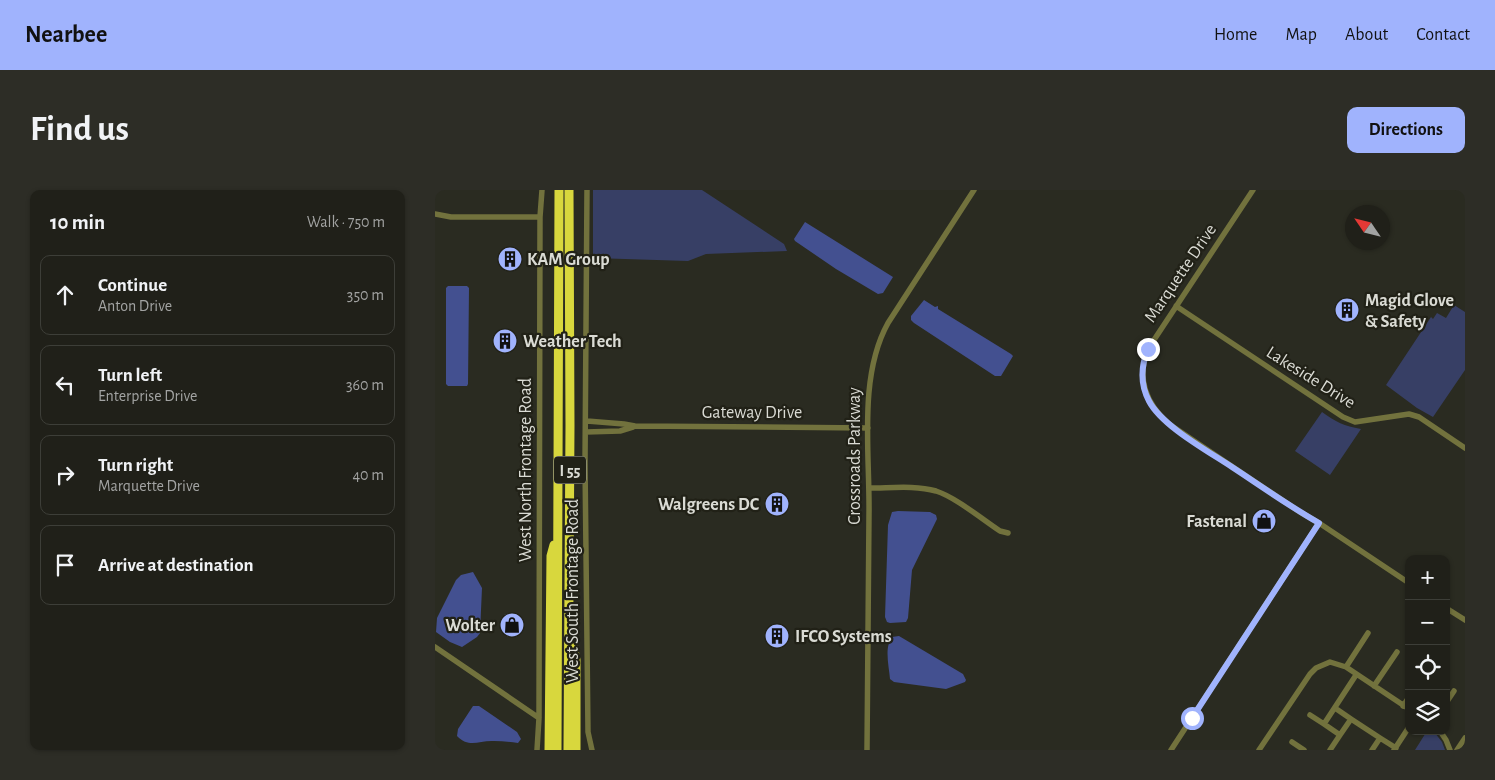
<!DOCTYPE html>
<html lang="en">
<head>
<meta charset="utf-8">
<style>
  :root { --surface:#202019; --page:#2d2d26; --text:#f1f3f6; --muted:#a2a3a2; --line:#3d3e38; --accent:#a0b3fd }
  body { margin:0; font-family:"Alegreya Sans",sans-serif; background:var(--page); color:var(--text) }
  .controls { position:absolute; right:15px; bottom:15px; display:grid; overflow:hidden; border-radius:10px; box-shadow:0 1px 4px #0004 }
  .controls button { width:45px; height:45px; display:grid; place-items:center; padding:0; border:0; border-bottom:1px solid var(--line); background:var(--surface); color:var(--text); font:25px sans-serif }
  .compass { position:absolute; left:910px; top:15px; width:45px; height:45px; border-radius:50%; background:var(--surface); box-shadow:0 1px 4px #0004; rotate:305deg }
  .stop { position:absolute; width:15px; height:15px; margin:-11px; border:4px solid #a0b3fd; border-radius:50%; background:#fff }
  .stop.end { background:#a0b3fd; border-color:#fff; box-shadow:0 1px 5px #0008 }
  .list { margin:0; padding:0; list-style:none }
  h2 { display:flex; justify-content:space-between; align-items:center; height:65px; margin:0; padding:0 20px; font-size:21px }
  h2 small { font-size:16px; font-weight:400; color:var(--muted) }
  .list li { display:grid; grid-template-columns:32px 1fr auto; gap:15px; align-items:center; box-sizing:border-box; height:80px; margin:0 10px 10px; padding:0 10px; border:1px solid var(--line); border-radius:10px }
  .list b { display:block; font-size:19px; white-space:nowrap }
  .list p { margin:0; font-size:16px; white-space:nowrap; color:var(--muted) }
  .list em { font-size:16px; font-style:normal; color:var(--muted) }
  .icon { flex:none; width:28px; height:28px; fill:none; stroke:currentColor; stroke-width:2; stroke-linecap:round; stroke-linejoin:round }
  .map { position:relative; flex:none; width:1030px; height:560px; overflow:hidden; border-radius:10px }
  header { display:flex; align-items:center; gap:30px; box-sizing:border-box; height:70px; padding:0 25px; background:var(--accent); color:#111 }
  header strong { font-size:24px }
  nav { display:flex; gap:28px; margin-inline-start:auto; font-size:18px }
  .intro { display:flex; align-items:center; justify-content:space-between; box-sizing:border-box; height:120px; padding:0 30px }
  h1 { margin:0; font-size:35px }
  .button { padding:12px 22px; border-radius:10px; background:var(--accent); color:#111; font-size:18px; font-weight:700 }
  main { display:flex; gap:30px; padding:0 30px }
  aside { flex:1; background:var(--surface); border-radius:10px; box-shadow:0 1px 4px #0004 }
  .map>svg:first-child { display:block }
</style>
</head>
<body>
<header>
<strong>Nearbee</strong>
<nav><a>Home</a><a>Map</a><a>About</a><a>Contact</a></nav>
</header>
<div class="intro"><h1>Find us</h1><a class="button">Directions</a></div>
<main>
<aside>
<h2>10 min<small>Walk · 750 m</small></h2>
<ul class="list">
<li><svg class="icon" aria-label="ahead" viewBox="0 0 24 24"><path d="M12 20V5M6 11l6-6 6 6"/></svg><div><b>Continue</b><p>Anton Drive</p></div><em>350 m</em></li>
<li><svg class="icon" aria-label="left" viewBox="0 0 24 24"><path d="M17 20v-9H6M10 6l-5 5 5 5"/></svg><div><b>Turn left</b><p>Enterprise Drive</p></div><em>360 m</em></li>
<li><svg class="icon" aria-label="right" viewBox="0 0 24 24"><path d="M7 20v-9h11M14 6l5 5-5 5"/></svg><div><b>Turn right</b><p>Marquette Drive</p></div><em>40 m</em></li>
<li><svg class="icon" aria-label="arrive" viewBox="0 0 24 24"><path d="M6 21V4h12l-3 4 3 4H6"/></svg><div><b>Arrive at destination</b></div></li>
</ul>
</aside>
<div class="map">
<svg width="1030" height="560" viewBox="0 0 1030 560">
  <rect width="100%" height="100%" fill="#2a2b21"/>
  <path fill="#373f65" d="M158,0H267L349,54L352,61L271,64L253,71L158,68Z
    M1019,115L1030,122V180L998,227L982,218L951,195L996,127L998,129L1002,123L1011,128Z
    M887,222C901,232 909,236 926,239L895,285L860,261Z
    M992,541L1000,543L1007,552L1010,560H980Z"/>
  <path fill="#435090" d="M370,32L458,87L448,103L443,104L401,79L360,51L359,49Z
    M13,96H32L34,98L33,194L32,196H13L11,194V98Z
    M489,110L500,117L503,116V119L576,164L578,166L566,186H560L479,133L476,130V126Z
    M463,321L495,322L501,325L502,329L477,380L473,428L471,432L455,433L452,432L450,427L453,335L457,322Z
    M38,382L47,398L45,443L42,447L27,457L15,452L1,442L2,428L21,390L26,385Z
    M464,446L528,484L531,490L530,492L511,499L459,492L455,489C454,476 449,458 457,447Z
    M38,516H44L82,542L86,549L83,553C75,552 67,551 59,551C44,550 35,559 22,546L23,539Z"/>
  <g fill="none" stroke-linecap="round" stroke-linejoin="round">
    <path stroke="#72723d" stroke-width="5.5" d="M152,0L150,273L153,542L157,560
      M818,0L713,159C701,188 711,214 734,234L865,322L884,333L974,393
      M0,24L16,27H105
      M741,116L908,227L920,232L974,224L984,227L1030,258
      M152,231L189,234L200,236L433,238
      M151,242L185,241L198,237
      M434,298C456,298 480,295 501,301C520,307 547,329 565,341L573,343
      M1011,418L1030,430
      M0,457L104,528
      M911,477L933,443
      M939,496L962,462
      M1011,513L1019,501
      M968,516L974,507
      M900,518L916,529L905,545L889,534L921,485
      M875,525L889,534
      M916,529L945,548
      M1005,541L1011,550L1015,560
      M857,552L869,560
      M102,560L104,528L105,27L107,0
      M432,560C432,481 433,402 434,324C435,263 423,187 453,133L539,0
      M736,560L884,333
      M824,560L875,484L881,478L895,472L911,477L974,519
      M895,560L905,545
      M937,560L945,548L961,558
      M959,560L974,537
      M1022,560L1030,548"/>
    <path stroke="#d8d73d" stroke-width="9" d="M137,451L141,470V560
      M114,560L116,366L119,355
      M122,560L124,0
      M133,560L135,235L134,0"/>
  </g>
  <g fill="none" stroke-linecap="round" stroke-linejoin="round">
    <path stroke="#a0b3fd" stroke-width="6" d="M713,159C706,176 705,194 714,211C727,236 773,261 797,277C826,296 854,316 884,333L757,528"/>
  </g>
  <defs>
    <symbol id="building-disc" viewBox="-11 -11 22 22"><circle r="9.5" fill="#a0b3fd" stroke="#212117"/><path d="M-4-6H4V6H1V3H-1V6H-4ZM-2.5-4.3h1.7v1.8h-1.7ZM.8-4.3h1.7v1.8H.8ZM-2.5-1h1.7V.8h-1.7ZM.8-1h1.7V.8H.8Z" fill="#111"/></symbol>
    <symbol id="shop-disc" viewBox="-11 -11 22 22"><circle r="9.5" fill="#a0b3fd" stroke="#212117"/><path d="M-5-2.5h2.3a2.7 3.5 0 0 1 5.4 0H5L5.5 6h-11ZM-1.5-2.5h3a1.5 2.3 0 0 0-3 0Z" fill="#111"/></symbol>
  </defs>
  <g fill-rule="evenodd">
    <use href="#building-disc" x="61" y="55" width="28" height="28"/>
    <use href="#building-disc" x="898" y="106" width="28" height="28"/>
    <use href="#building-disc" x="56" y="137" width="28" height="28"/>
    <use href="#building-disc" x="328" y="300" width="28" height="28"/>
    <use href="#shop-disc" x="815" y="317" width="28" height="28"/>
    <use href="#shop-disc" x="63" y="421" width="28" height="28"/>
    <use href="#building-disc" x="328" y="432" width="28" height="28"/>
  </g>
  <g text-anchor="middle" stroke-width="4.5" stroke-linejoin="round" paint-order="stroke">
    <rect fill="#212117" stroke="#a2a39b" stroke-width="1" x="119" y="266.5" width="32" height="27" rx="4"/>
    <g font-size="16" font-weight="bold" fill="#dadbd4">
      <text x="135" y="286">I 55</text>
    </g>
    <g font-size="18" font-weight="bold" fill="#dadbd4" stroke="#212117" text-anchor="start">
      <text x="92" y="75">KAM Group</text>
      <text x="930" y="116">Magid Glove<tspan x="930" dy="21">&amp; Safety</tspan></text>
      <text x="88" y="157">Weather Tech</text>
      <text x="324" y="320" text-anchor="end">Walgreens DC</text>
      <text x="812" y="337" text-anchor="end">Fastenal</text>
      <text x="60" y="441" text-anchor="end">Wolter</text>
      <text x="360" y="452">IFCO Systems</text>
    </g>
    <g font-size="18" fill="#dadbd4" stroke="#212117">
      <text transform="translate(745 83) rotate(-56)" y="6">Marquette Drive</text>
      <text transform="translate(876 187) rotate(32)" y="6">Lakeside Drive</text>
      <text x="317" y="228">Gateway Drive</text>
      <text transform="translate(419 266) rotate(-90)" y="6">Crossroads Parkway</text>
      <text transform="translate(90 280) rotate(-90)" y="6">West North Frontage Road</text>
      <text transform="translate(137 401) rotate(-90)" y="6">West South Frontage Road</text>
    </g>
  </g>
</svg>
<div class="controls">
<button>+</button>
<button>−</button>
<button><svg class="icon" aria-label="locate" viewBox="0 0 24 24"><circle cx="12" cy="12" r="6"/><path d="M12 2v4M12 18v4M2 12h4M18 12h4"/></svg></button>
<button><svg class="icon" aria-label="layers" viewBox="0 0 24 24"><path d="M12 4l9 5-9 5-9-5zM3 14l9 5 9-5"/></svg></button>
</div>
<svg class="compass" viewBox="-18 -18 36 36"><path d="M0-13l5 13h-10z" fill="#e53935"/><path d="M0 13l5-13h-10z" fill="#a2a3a2"/></svg>
<div class="stop" style="left:757px;top:528px"></div>
<div class="stop end" style="left:713px;top:159px"></div>
</div>
</main>
</body>
</html>
